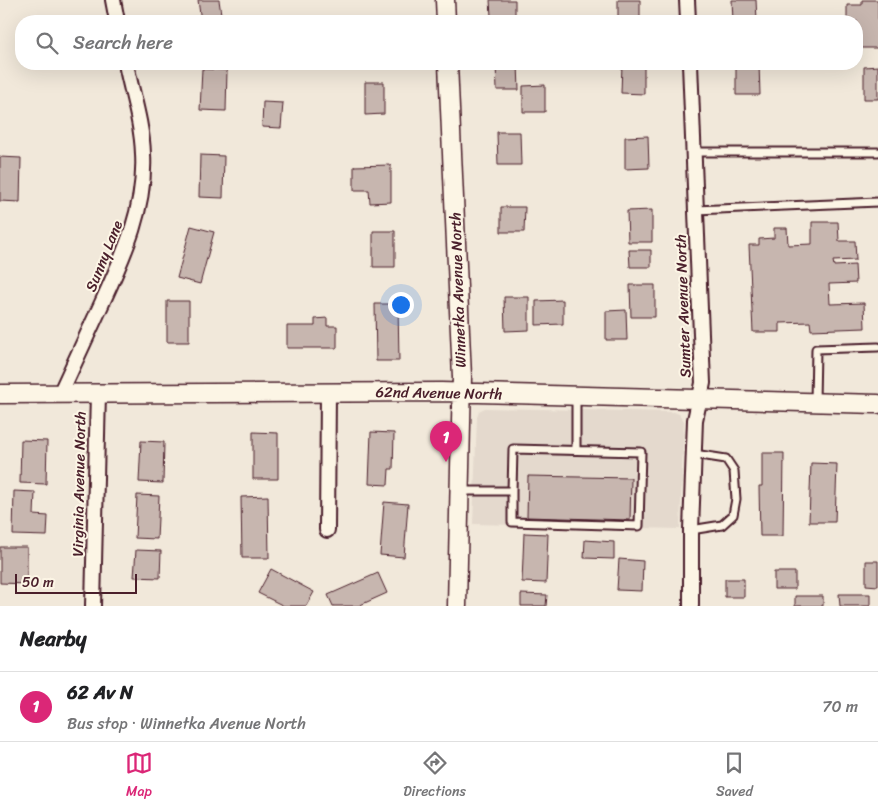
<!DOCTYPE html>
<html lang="en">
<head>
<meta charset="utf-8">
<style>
  :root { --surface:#fff; --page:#f6f6f6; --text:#202124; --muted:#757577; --line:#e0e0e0; --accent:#db2777 }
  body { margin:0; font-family:Sriracha,sans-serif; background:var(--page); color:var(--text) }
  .scale { position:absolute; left:15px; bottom:12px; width:122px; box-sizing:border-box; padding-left:5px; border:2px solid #4a1f2b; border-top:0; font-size:14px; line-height:18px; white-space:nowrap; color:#4a1f2b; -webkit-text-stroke:4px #fcf5e5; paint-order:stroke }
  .you { position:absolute; left:400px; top:304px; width:18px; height:18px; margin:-12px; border:4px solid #fff; border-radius:50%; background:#1a73e8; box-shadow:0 0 0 8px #1a73e833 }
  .badge { display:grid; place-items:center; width:32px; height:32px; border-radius:50%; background:var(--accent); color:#fff; font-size:16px; font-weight:700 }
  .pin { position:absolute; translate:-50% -41px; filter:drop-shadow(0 1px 2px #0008) }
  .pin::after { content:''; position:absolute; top:26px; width:18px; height:15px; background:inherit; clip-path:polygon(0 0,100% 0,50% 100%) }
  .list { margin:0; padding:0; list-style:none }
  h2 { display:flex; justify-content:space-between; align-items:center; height:65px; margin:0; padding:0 20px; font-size:21px }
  h2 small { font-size:16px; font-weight:400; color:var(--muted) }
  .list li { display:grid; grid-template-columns:32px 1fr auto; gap:15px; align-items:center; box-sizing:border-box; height:70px; padding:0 20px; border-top:1px solid var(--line) }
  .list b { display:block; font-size:19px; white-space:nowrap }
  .list p { margin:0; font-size:16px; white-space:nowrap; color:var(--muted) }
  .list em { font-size:16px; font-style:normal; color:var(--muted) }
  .icon { flex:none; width:28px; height:28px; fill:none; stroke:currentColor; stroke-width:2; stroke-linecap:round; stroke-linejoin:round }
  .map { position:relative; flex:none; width:878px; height:606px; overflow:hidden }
  .search { position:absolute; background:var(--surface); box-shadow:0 5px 20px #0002; left:15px; right:15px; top:15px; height:55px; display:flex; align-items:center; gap:12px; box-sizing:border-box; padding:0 18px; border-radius:20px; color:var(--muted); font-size:19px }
  .sheet { height:135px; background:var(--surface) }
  nav { display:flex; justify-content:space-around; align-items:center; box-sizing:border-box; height:70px; border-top:1px solid var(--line); background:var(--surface); font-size:14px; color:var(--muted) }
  nav a { display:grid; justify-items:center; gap:2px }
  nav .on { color:var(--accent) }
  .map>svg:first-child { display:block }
</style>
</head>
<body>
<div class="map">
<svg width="878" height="606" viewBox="0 0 878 606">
  <rect width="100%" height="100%" fill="#f1e8da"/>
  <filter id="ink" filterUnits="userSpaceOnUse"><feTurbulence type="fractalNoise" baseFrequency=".02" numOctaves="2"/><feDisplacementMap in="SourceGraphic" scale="10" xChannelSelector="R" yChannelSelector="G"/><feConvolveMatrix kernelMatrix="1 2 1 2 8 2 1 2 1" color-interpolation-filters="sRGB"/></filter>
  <g filter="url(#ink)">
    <path fill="#e4d9cd" d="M485,408L674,412L679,414L684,421L680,529L473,524L477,417L479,411Z"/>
    <path fill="#c7b6af" stroke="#4a1f2b" d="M198,0H219L222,21H201Z
      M490,0H515V16H491Z
      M618,0H640V18H618Z
      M732,0H756L757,21H733Z
      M862,0H878V48H857V21H847V5H862Z
      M496,64H518L519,90H497Z
      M622,64H644V94L621,93Z
      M736,64H759L760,95H736Z
      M878,66V99H864V67Z
      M202,69L227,70L226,111L200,110Z
      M365,82H384V114L365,115Z
      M545,85V112H523V86Z
      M263,102L283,103L281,128L262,127Z
      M497,132H520L521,165H498Z
      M648,136L649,168L625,169V137Z
      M200,155L224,156L223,198L199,197Z
      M0,157L21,158L20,202L0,201Z
      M391,165V202L370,203L369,190H354V166Z
      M501,207H525L524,232H501Z
      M652,210V242H628L627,211Z
      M812,222H838L839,241H855L856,260L833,261L834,266L855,265L856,283L829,284L830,304L864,303L865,328L811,330L810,322L780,323V332H753L749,245H759V239L774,238V228H787L788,245L812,244Z
      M191,226L214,232L200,284L177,278Z
      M373,231H395V267H373Z
      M629,250H651V267H630Z
      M630,285H655V317H631Z
      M504,297H529V330L505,331Z
      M563,300V324L536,325V301Z
      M167,301H189V342H167Z
      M375,304H398L399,361H376Z
      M626,310L627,340H606V311Z
      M327,318V326H337V348H287V326H315V319Z
      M253,432L278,433V479H253Z
      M371,432L394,433L393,469H389L388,485L369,484Z
      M21,440L47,441L46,484L20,483Z
      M141,441L164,442L163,483L139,482Z
      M762,453H784L783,536H760L759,486H762Z
      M811,463L837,464L835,522H809Z
      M528,476L631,478L630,520L527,517Z
      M14,491L35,492L34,515L48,516L47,536L13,535Z
      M137,495L159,496L157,539L135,538Z
      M268,496L269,558H242L241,497Z
      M384,502L408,504L404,557L380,555Z
      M524,533L548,534L546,583L522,582Z
      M585,540L614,542V559L584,558Z
      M0,547H27V584L0,583Z
      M136,550L161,551L160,578L134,577Z
      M619,559L643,561L642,591L617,590Z
      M866,561H878V586L866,585Z
      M271,569L314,592L306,606H284L258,593Z
      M774,572H795V589H774Z
      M378,573L387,593L358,606H333L328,595Z
      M725,579H744V597H725Z
      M521,594L547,595L546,606H521Z
      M839,594H870V606H840Z
      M795,596H823V606H795Z"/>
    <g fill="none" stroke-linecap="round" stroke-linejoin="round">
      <defs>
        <path id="service" d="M693,152H878
          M696,210L878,202
          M815,402L816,349L878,347
          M576,450V396
          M460,491H512V522L639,526L641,452L513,449L512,491
          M691,530L722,525L733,515L736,499L734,471L726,459L694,454"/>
        <path id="minor" d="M113,0L117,21
          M687,0L688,21
          M690,64L703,383L695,420L691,530V606
          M60,394C74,363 88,333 102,303C124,255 146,208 143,154C142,123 132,94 126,64
          M327,530L328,392
          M93,606L98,393"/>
        <path id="tertiary" d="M445,0L446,21
          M448,64L462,377L457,606
          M0,394L441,392L878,404"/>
      </defs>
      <use href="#service" stroke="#4a1f2b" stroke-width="11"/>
      <use href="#minor" stroke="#4a1f2b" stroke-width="18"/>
      <use href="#tertiary" stroke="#4a1f2b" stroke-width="21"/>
      <use href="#service" stroke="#fcf5e5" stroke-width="7"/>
      <use href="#minor" stroke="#fcf5e5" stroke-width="14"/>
      <use href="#tertiary" stroke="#fcf5e5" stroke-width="18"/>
    </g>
  </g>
  <g text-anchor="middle" stroke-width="4" stroke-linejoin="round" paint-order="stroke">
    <g font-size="15" fill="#4a1f2b" stroke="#fcf5e5">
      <text transform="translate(104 256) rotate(-68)" y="5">Sunny Lane</text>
      <text transform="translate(458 290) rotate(-92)" y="5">Winnetka Avenue North</text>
      <text transform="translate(683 306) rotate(-92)" y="5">Sumter Avenue North</text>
      <text transform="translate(439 393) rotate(1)" y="5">62nd Avenue North</text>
      <text transform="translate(79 484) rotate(-89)" y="5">Virginia Avenue North</text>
    </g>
  </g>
</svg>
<div class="scale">50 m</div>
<div class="you"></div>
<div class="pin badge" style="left:446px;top:462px">1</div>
<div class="search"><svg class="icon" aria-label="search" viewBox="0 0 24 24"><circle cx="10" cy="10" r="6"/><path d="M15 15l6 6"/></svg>Search here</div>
</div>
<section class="sheet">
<h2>Nearby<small></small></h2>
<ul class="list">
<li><span class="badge">1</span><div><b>62 Av N</b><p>Bus stop · Winnetka Avenue North</p></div><em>70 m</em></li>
</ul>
</section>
<nav>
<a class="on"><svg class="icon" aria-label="map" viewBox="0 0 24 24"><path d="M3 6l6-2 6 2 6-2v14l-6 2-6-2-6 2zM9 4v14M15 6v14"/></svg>Map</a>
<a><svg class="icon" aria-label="directions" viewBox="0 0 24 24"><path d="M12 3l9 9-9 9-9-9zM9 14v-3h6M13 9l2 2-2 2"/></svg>Directions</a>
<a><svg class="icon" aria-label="saved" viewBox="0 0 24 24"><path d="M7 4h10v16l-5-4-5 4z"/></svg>Saved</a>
</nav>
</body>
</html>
